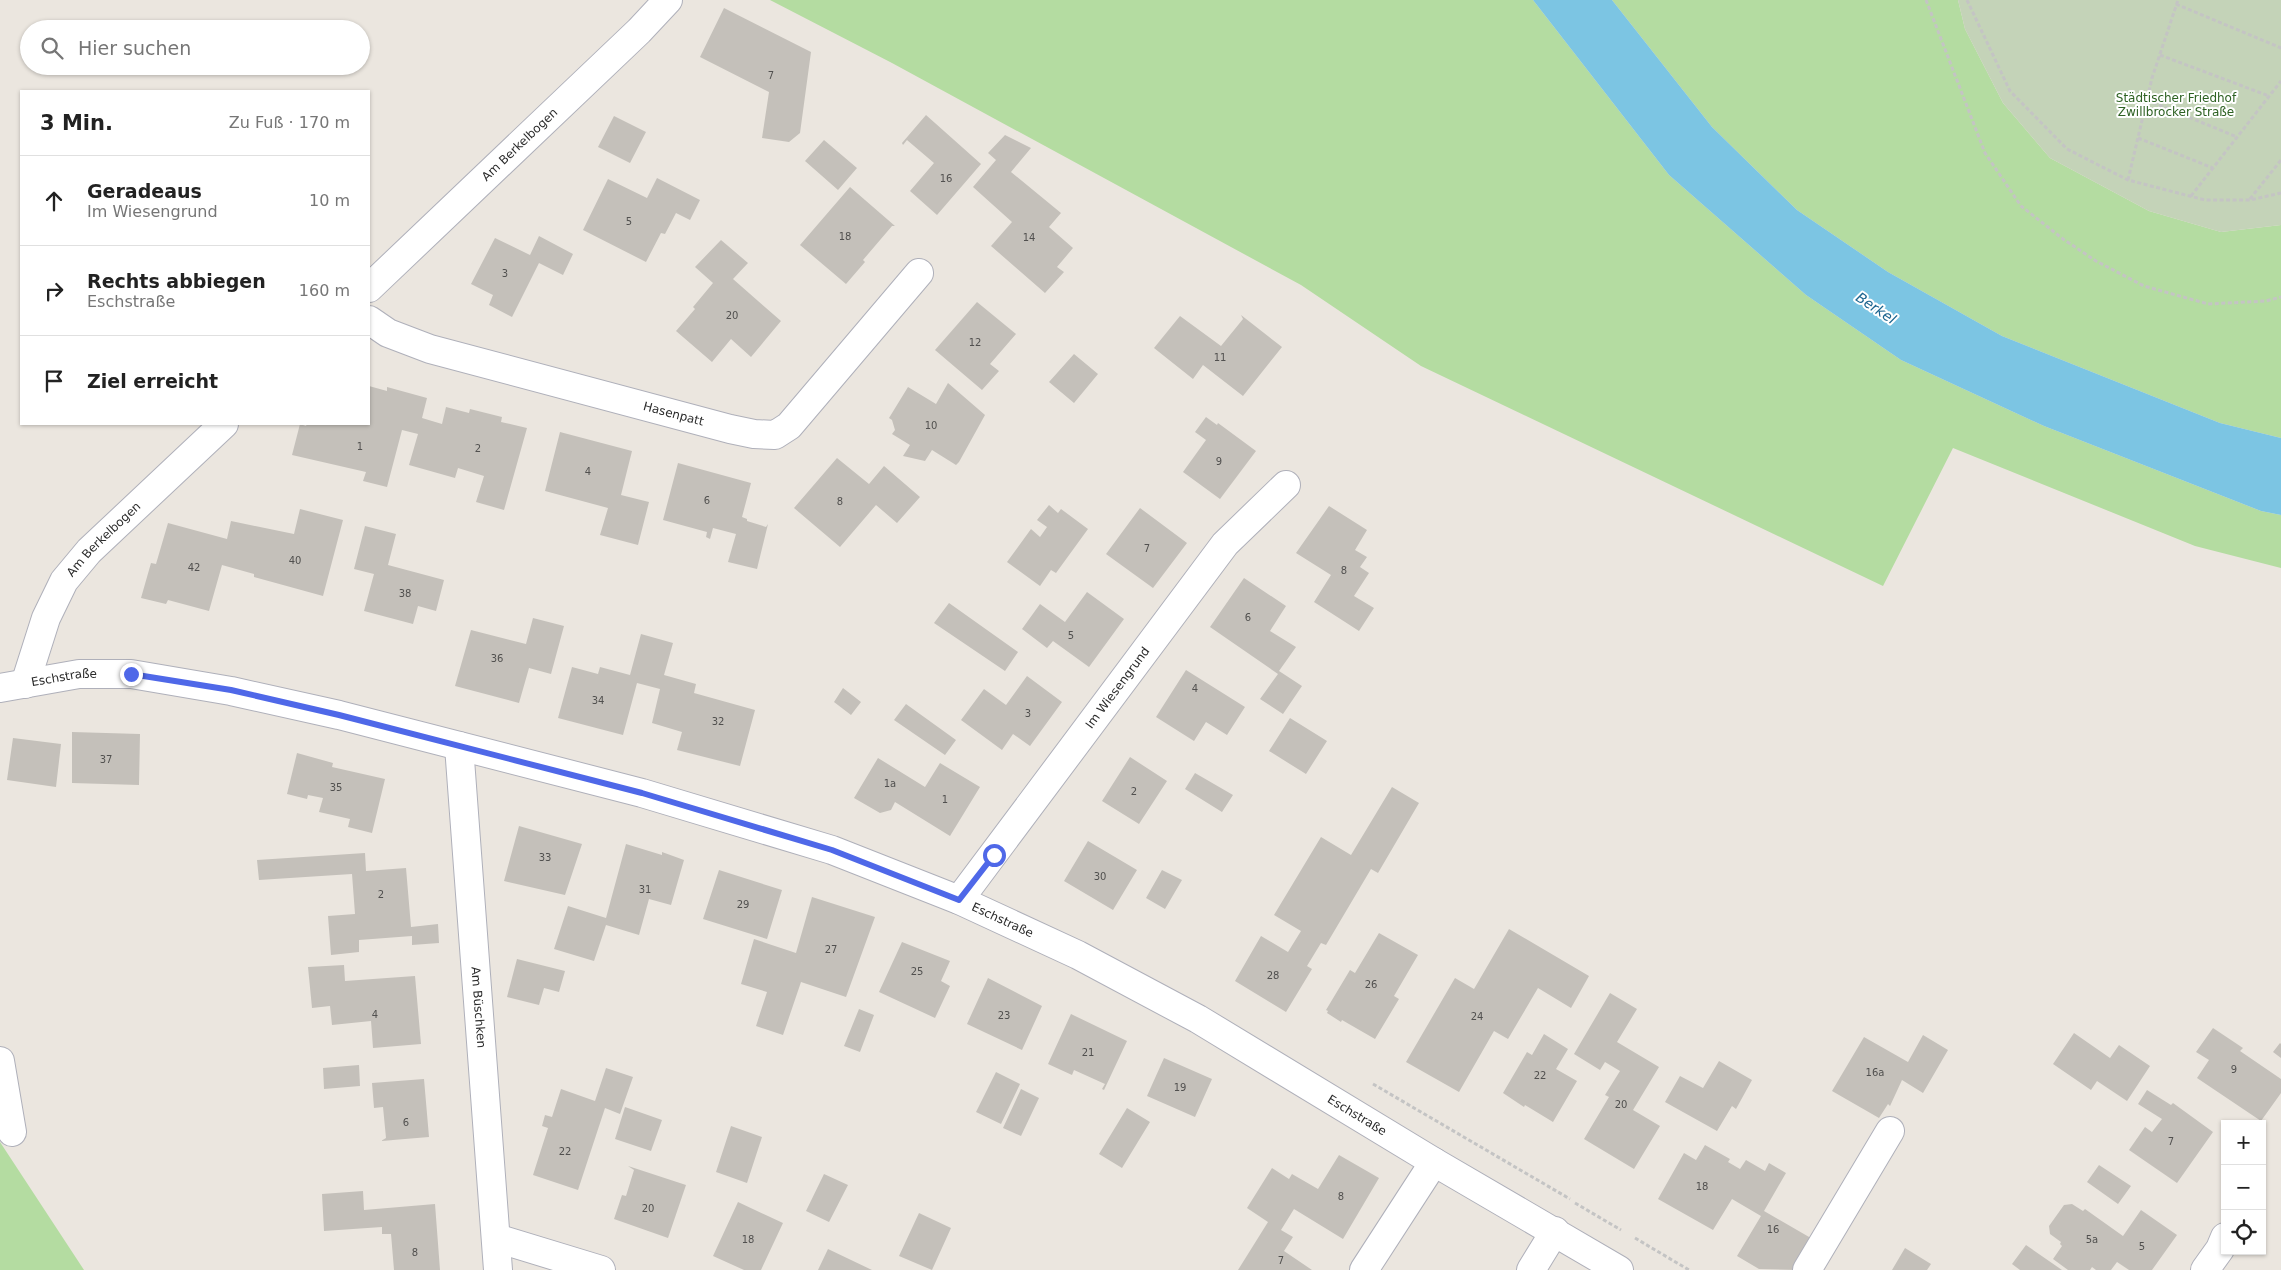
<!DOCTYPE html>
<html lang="de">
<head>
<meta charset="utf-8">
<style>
  :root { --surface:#fff; --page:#f6f6f6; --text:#222; --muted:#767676; --line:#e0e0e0 }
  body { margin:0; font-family:"DejaVu Sans",sans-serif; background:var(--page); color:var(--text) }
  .controls { position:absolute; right:15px; bottom:15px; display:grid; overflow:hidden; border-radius:0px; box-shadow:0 1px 4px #0004 }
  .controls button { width:45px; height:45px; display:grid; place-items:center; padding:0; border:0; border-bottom:1px solid var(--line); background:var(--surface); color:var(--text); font:25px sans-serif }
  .stop { position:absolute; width:15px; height:15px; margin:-11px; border:4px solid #4f68e8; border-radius:50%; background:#fff }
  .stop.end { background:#4f68e8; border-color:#fff; box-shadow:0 1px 5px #0008 }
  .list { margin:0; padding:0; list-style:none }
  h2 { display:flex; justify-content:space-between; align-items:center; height:65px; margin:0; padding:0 20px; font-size:21px }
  h2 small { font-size:16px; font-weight:400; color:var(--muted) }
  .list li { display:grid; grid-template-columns:32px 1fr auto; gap:15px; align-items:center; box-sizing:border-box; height:90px; padding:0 20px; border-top:1px solid var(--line) }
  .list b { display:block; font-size:19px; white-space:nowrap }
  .list p { margin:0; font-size:16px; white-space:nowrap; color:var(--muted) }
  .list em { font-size:16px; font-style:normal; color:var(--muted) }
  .icon { flex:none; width:28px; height:28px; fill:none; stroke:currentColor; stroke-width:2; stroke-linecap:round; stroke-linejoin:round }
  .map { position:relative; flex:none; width:2281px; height:1270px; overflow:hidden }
  .search { position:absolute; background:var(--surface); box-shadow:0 1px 4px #0004; left:20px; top:20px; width:350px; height:55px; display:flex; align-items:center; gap:12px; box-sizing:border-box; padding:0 18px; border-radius:28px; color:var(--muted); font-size:19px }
  .panel { position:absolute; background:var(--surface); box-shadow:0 1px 4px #0004; left:20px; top:90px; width:350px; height:335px; border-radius:0px }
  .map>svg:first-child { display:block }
</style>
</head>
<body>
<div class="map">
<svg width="2281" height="1270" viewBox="0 0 2281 1270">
  <rect width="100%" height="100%" fill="#ebe6df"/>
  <path fill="#b4dca1" d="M770,0H1533L1669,175L1806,295L1901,360L2044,426L2261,511L2281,515V568L2195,546L1953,448L1883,586L1421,366L1301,285L892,63Z
    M1612,0H1958L1965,29L2003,103L2050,158L2149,211L2221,232L2281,225V438L2220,423L2002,336L1888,272L1797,210L1712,127Z
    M0,1142L84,1270H0Z"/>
  <path fill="#c4d3b8" d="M1958,0H2281V225L2221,232L2149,211L2050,158L2003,103L1965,29Z"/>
  <path fill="#7cc5e3" d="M1533,0H1612L1712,127L1797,210L1888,272L2002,336L2220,423L2281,438V515L2261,511L2044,426L1901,360L1806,295L1669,175Z"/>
  <path fill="#c4c0ba" d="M724,8L811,52L800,133L789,142L762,138L769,92L700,57Z
    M926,115L981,164L937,215L910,191L934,163L907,140L903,145L902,143Z
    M614,116L646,132L630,163L598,147Z
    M1005,135L1031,148L1011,172L1061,213L1049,227L1073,248L1057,267L1064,272L1045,293L991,246L1012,222L973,187L996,160L988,153Z
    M824,140L857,168L838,190L805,161Z
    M657,178L700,200L690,220L676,213L665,234L661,233L646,262L583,230L608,179L647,198Z
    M850,187L895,226H892L863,260L865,262L846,284L800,245Z
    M539,236L573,254L563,275L539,263L512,317L489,305L493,295L471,284L495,238L530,255Z
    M721,240L748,263L733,279L781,321L751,357L731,339L712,362L676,331L695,309L693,307L713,283L695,267Z
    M977,302L1016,334L990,364L999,371L982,390L935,350Z
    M1241,315L1282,347L1243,396L1203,365L1193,379L1154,348L1180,316L1221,346L1243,319Z
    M1074,354L1098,374L1074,403L1049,382Z
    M948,383L985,415L959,462L956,465L932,450L925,461L903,456L910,445L892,434L895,430L892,420L889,418L908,387L936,404Z
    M369,386L387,391V387L427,398L422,418L442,424L446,407L469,413L470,409L502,417L501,422L527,428L504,510L476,502L484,476L458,468L455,478L409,465L418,434L402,430L387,487L363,481L366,472L292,455L300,424L306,426L307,424H369Z
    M1206,417L1217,425L1218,423L1256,451L1220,499L1183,472L1206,440L1195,432Z
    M560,432L632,451L621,495L649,502L638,545L600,535L608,508L545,491Z
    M837,458L869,484L884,466L920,497L897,523L876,505L840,547L794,508Z
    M678,463L751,483L742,517L747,519V521L766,527L768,524L757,569L728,562L736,534L713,528L710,539L706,537L707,532L663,520Z
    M1049,505L1058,513L1061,509L1088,529L1056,573L1051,570L1040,586L1007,562L1031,529L1040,537L1047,527L1037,520Z
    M1329,506L1367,530L1355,550L1367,557L1360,567L1369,573L1354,596L1374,608L1359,631L1314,602L1331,575L1296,553Z
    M1140,508L1187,543L1153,588L1106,554Z
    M300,509L343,520L323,596L254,577V574L222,565L209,611L168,600L166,604L141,598L151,563L156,564L168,523L227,539L231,521L294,534Z
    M365,526L396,534L388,565L444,580L436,611L418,606L413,624L364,611L374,574L354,569Z
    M1244,578L1286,606L1270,631L1296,647L1279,671L1302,686L1283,714L1260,699L1278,674L1210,627Z
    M1087,592L1124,619L1089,667L1053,641L1047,648L1022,629L1040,604L1065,622Z
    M949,603L1018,652L1005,671L934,623Z
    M533,618L564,626L551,674L529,668L519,703L455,686L471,630L526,644Z
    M641,634L673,643L664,675L696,684L694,693L755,710L740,766L677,750L682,732L652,723L660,689L637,683L623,735L558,718L572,667L598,674L600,667L630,675Z
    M1186,670L1245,707L1227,735L1206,722L1194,741L1156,717Z
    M1027,676L1062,702L1030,746L1013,734L1002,750L961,720L984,689L1006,705Z
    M843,688L861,702L851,715L834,702Z
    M906,704L956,740L945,755L894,720Z
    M1290,718L1327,741L1306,774L1269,751Z
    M72,732L140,734L139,785L72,783Z
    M13,738L61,744L56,787L7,780Z
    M297,753L333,763L332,767L385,779L372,833L348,827L350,819L319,812L323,798L308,795L307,799L287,794Z
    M1130,757L1167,781L1139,824L1102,801Z
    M878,758L925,787L940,763L980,787L950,836L895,802L891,810L880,813L854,798Z
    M1195,773L1233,795L1222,812L1185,789Z
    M1392,787L1419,803L1378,873L1371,869L1326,945L1321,943L1307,966L1312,969L1286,1012L1235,981L1261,936L1288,952L1301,931L1274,915L1321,837L1351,855Z
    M519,826L582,844L565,895L504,881Z
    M1088,841L1137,870L1113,910L1064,881Z
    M626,844L662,855V852L684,860L671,905L649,899L639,935L606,925L594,961L554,949L568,906L606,918Z
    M365,853L366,871L406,868L411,927L438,924L439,943L412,945V936L359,940V952L331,955L328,916L355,914L352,874L259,880L257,860Z
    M719,870L782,890L767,939L703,919Z
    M1162,870L1182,880L1165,909L1146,898Z
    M812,897L875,917L846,997L801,982L783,1035L756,1026L767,992L741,984L754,939L796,953Z
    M1509,929L1589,976L1571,1008L1538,988L1508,1039L1494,1031L1459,1092L1406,1062L1455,978L1474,989Z
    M1379,933L1418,955L1394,996L1399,999L1375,1039L1342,1020L1341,1022L1327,1013L1328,1011L1326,1010L1350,970L1355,973Z
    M902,942L950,961L941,981L950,986L935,1018L879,992Z
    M517,959L565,971L559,992L544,988L539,1005L507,997Z
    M344,965L345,981L415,976L421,1044L373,1048L371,1021L332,1025L330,1006L312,1008L308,967Z
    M988,978L1042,1006L1022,1050L967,1024Z
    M1610,993L1637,1009L1617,1042L1659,1067L1633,1110L1660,1126L1634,1169L1584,1139L1609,1097L1605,1095L1620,1071L1605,1062L1600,1070L1574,1054Z
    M859,1009L874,1015L860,1052L844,1046Z
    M1071,1014L1127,1041L1104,1090L1102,1089L1105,1084L1074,1070L1072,1075L1048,1064Z
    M2213,1028L2243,1048L2240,1051L2281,1079V1093L2261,1121L2197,1078L2209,1060L2196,1052Z
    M2074,1033L2110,1058L2119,1045L2150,1066L2127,1101L2097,1081L2091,1090L2053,1064Z
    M1544,1034L1568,1049L1556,1069L1577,1081L1553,1122L1525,1105L1524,1107L1503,1093L1527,1052L1532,1055Z
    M1923,1035L1948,1050L1923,1093L1902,1080L1890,1106L1888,1104L1879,1118L1832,1091L1864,1037L1908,1062Z
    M2280,1043L2281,1044V1058L2273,1052Z
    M1164,1058L1212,1079L1195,1117L1147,1096Z
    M1719,1061L1752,1080L1736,1109L1732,1106L1717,1131L1665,1102L1680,1076L1703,1088Z
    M359,1065L360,1086L324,1089L323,1068Z
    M606,1068L633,1077L620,1114L605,1108L578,1190L533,1175L548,1128L542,1126L545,1115L552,1117L561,1089L595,1101Z
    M996,1072L1020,1084L1001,1124L976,1112Z
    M424,1079L429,1137L381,1141L386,1138L383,1107L374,1108L372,1083Z
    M1021,1089L1039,1098L1021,1136L1003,1128Z
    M2147,1090L2171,1105L2173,1103L2213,1132L2177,1183L2129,1150L2145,1127L2152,1132L2162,1119L2138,1104Z
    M625,1107L662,1120L651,1151L615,1139Z
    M1127,1108L1150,1122L1122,1168L1099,1154Z
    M731,1126L762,1137L747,1183L716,1172Z
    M1705,1145L1730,1159L1728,1162L1740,1169L1746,1160L1765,1171L1769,1163L1786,1173L1764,1211L1816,1241L1799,1270L1759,1269L1737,1256L1761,1216L1732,1199L1713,1230L1658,1199L1684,1153L1696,1160Z
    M1339,1155L1379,1178L1343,1239L1294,1209L1281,1230L1293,1237L1284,1251L1312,1270H1238L1268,1222L1247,1208L1272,1168L1289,1179L1292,1174L1318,1189Z
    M2099,1165L2131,1186L2118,1204L2087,1182Z
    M628,1166L686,1185L668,1238L614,1219L622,1195L626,1196L634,1170Z
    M824,1174L848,1185L829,1222L806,1211Z
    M363,1191L364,1210L435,1204L440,1270H394L391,1234H382V1227L324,1231L322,1194Z
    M738,1202L783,1223L761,1270H744L713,1256Z
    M2072,1204L2083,1211L2085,1209L2123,1236L2141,1210L2177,1235L2152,1270H2129L2117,1262L2111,1270H2096L2092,1267L2090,1270H2068L2053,1259L2062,1246L2060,1244L2061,1242L2050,1234L2049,1226L2064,1205Z
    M919,1213L951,1228L932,1270L899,1256Z
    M2026,1245L2062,1270H2020L2012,1264Z
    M1905,1248L1931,1264L1927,1270H1892Z
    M828,1249L872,1270H818Z"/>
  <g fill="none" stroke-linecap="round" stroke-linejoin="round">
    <defs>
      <g id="minor">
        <path id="s1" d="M369,288L639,31L668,0"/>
        <path id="s2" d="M369,320L388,333L430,349L730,429L754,434L775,435L789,426L919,273"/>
        <path id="s3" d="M25,684L46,618L64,581L89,551L224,424"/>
        <path id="s4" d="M0,688L79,674H131L231,691L339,715L642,793L832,850L959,900L1078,955L1198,1019L1434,1162L1619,1270"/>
        <path id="s5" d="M459,746L498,1270"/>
        <path id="s6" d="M959,900L1225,544L1286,485"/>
        <path d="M0,1061L12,1132"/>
        <path d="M496,1238L601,1270"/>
        <path d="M1364,1270L1434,1162"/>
        <path d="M1531,1270L1555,1231"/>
        <path d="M1807,1270L1890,1131"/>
        <path d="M2205,1270L2220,1249L2225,1237"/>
      </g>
    </defs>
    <use href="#minor" stroke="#afb0ba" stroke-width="30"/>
    <path stroke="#c4c4c4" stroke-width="3" stroke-dasharray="4 2.5" stroke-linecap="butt" d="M1926,0L1985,153L2021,206L2063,239L2096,261L2144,286L2208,304L2266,301L2281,297
      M1967,0L2010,91L2067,149L2128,180L2205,200H2250L2281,193
      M2176,4L2281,48
      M2160,55L2269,96
      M2147,100L2237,137
      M2138,138L2213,168
      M2128,180L2152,78L2178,0
      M2191,196L2281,81
      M2250,199L2281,160
      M1373,1084L1570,1199
      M1575,1203L1621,1230
      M1635,1238L1689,1270"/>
    <use href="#minor" stroke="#fff" stroke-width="28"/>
  </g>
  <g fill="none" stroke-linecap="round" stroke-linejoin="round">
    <path stroke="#4f68e8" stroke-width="6" d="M131,674L231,690L339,715L642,793L832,850L959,900L994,855"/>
  </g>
  <g text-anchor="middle" stroke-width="4" stroke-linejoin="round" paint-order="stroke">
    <g font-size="10" fill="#51504f">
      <text x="771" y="79">7</text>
      <text x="946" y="182">16</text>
      <text x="629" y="225">5</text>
      <text x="845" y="240">18</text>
      <text x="1029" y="241">14</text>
      <text x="505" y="277">3</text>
      <text x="732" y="319">20</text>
      <text x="975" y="346">12</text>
      <text x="1220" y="361">11</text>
      <text x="931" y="429">10</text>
      <text x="360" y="450">1</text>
      <text x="478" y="452">2</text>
      <text x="1219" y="465">9</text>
      <text x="588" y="475">4</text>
      <text x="707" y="504">6</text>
      <text x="840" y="505">8</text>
      <text x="1147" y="552">7</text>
      <text x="295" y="564">40</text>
      <text x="194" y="571">42</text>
      <text x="1344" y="574">8</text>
      <text x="405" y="597">38</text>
      <text x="1248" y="621">6</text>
      <text x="1071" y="639">5</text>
      <text x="497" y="662">36</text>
      <text x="1195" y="692">4</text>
      <text x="598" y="704">34</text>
      <text x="1028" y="717">3</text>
      <text x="718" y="725">32</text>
      <text x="106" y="763">37</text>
      <text x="890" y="787">1a</text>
      <text x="336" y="791">35</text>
      <text x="1134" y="795">2</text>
      <text x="945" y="803">1</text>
      <text x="545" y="861">33</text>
      <text x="1100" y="880">30</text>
      <text x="645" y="893">31</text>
      <text x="381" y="898">2</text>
      <text x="743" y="908">29</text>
      <text x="831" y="953">27</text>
      <text x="917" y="975">25</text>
      <text x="1273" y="979">28</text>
      <text x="1371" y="988">26</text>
      <text x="375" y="1018">4</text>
      <text x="1004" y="1019">23</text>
      <text x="1477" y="1020">24</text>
      <text x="1088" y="1056">21</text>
      <text x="2234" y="1073">9</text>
      <text x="1875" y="1076">16a</text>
      <text x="1540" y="1079">22</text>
      <text x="1180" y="1091">19</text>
      <text x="1621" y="1108">20</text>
      <text x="406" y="1126">6</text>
      <text x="2171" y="1145">7</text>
      <text x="565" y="1155">22</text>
      <text x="1702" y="1190">18</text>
      <text x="1341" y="1200">8</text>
      <text x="648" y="1212">20</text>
      <text x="1773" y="1233">16</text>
      <text x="748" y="1243">18</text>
      <text x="2092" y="1243">5a</text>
      <text x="2142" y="1250">5</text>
      <text x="415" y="1256">8</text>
      <text x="1281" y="1264">7</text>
    </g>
    <g font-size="12" fill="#2d6122" stroke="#fff">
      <text x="2176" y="102">Städtischer Friedhof<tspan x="2176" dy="14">Zwillbrocker Straße</tspan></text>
    </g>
    <g font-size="12" fill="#2b2b2b" stroke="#fff">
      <text dy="4" stroke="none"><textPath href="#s1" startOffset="208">Am Berkelbogen</textPath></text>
      <text dy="4" stroke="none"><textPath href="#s2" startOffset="320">Hasenpatt</textPath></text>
      <text dy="4" stroke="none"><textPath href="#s3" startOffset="168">Am Berkelbogen</textPath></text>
      <text dy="4" stroke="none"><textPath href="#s4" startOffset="65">Eschstraße</textPath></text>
      <text dy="4" stroke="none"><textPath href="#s6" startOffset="265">Im Wiesengrund</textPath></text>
      <text dy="4" stroke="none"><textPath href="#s4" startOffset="1040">Eschstraße</textPath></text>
      <text dy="4" stroke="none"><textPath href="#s5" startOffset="262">Am Büschken</textPath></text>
      <text dy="4" stroke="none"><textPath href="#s4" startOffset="1445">Eschstraße</textPath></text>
    </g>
    <g font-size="14" font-style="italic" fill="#1b648f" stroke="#fff">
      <text transform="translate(1876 308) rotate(34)" y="5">Berkel</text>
    </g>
  </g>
</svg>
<div class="controls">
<button>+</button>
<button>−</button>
<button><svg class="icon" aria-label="locate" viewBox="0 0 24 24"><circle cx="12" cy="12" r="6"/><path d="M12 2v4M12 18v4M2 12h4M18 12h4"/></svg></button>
</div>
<div class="stop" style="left:994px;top:855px"></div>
<div class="stop end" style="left:131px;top:674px"></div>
<div class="search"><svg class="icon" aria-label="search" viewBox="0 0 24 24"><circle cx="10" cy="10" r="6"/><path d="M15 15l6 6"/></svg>Hier suchen</div>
<section class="panel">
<h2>3 Min.<small>Zu Fuß · 170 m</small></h2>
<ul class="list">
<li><svg class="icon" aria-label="ahead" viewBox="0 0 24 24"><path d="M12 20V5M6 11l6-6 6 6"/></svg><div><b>Geradeaus</b><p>Im Wiesengrund</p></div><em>10 m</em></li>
<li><svg class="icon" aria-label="right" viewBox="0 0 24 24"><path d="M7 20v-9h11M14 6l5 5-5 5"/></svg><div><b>Rechts abbiegen</b><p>Eschstraße</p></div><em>160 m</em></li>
<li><svg class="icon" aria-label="arrive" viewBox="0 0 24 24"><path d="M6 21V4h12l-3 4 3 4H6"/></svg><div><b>Ziel erreicht</b></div></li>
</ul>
</section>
</div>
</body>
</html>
